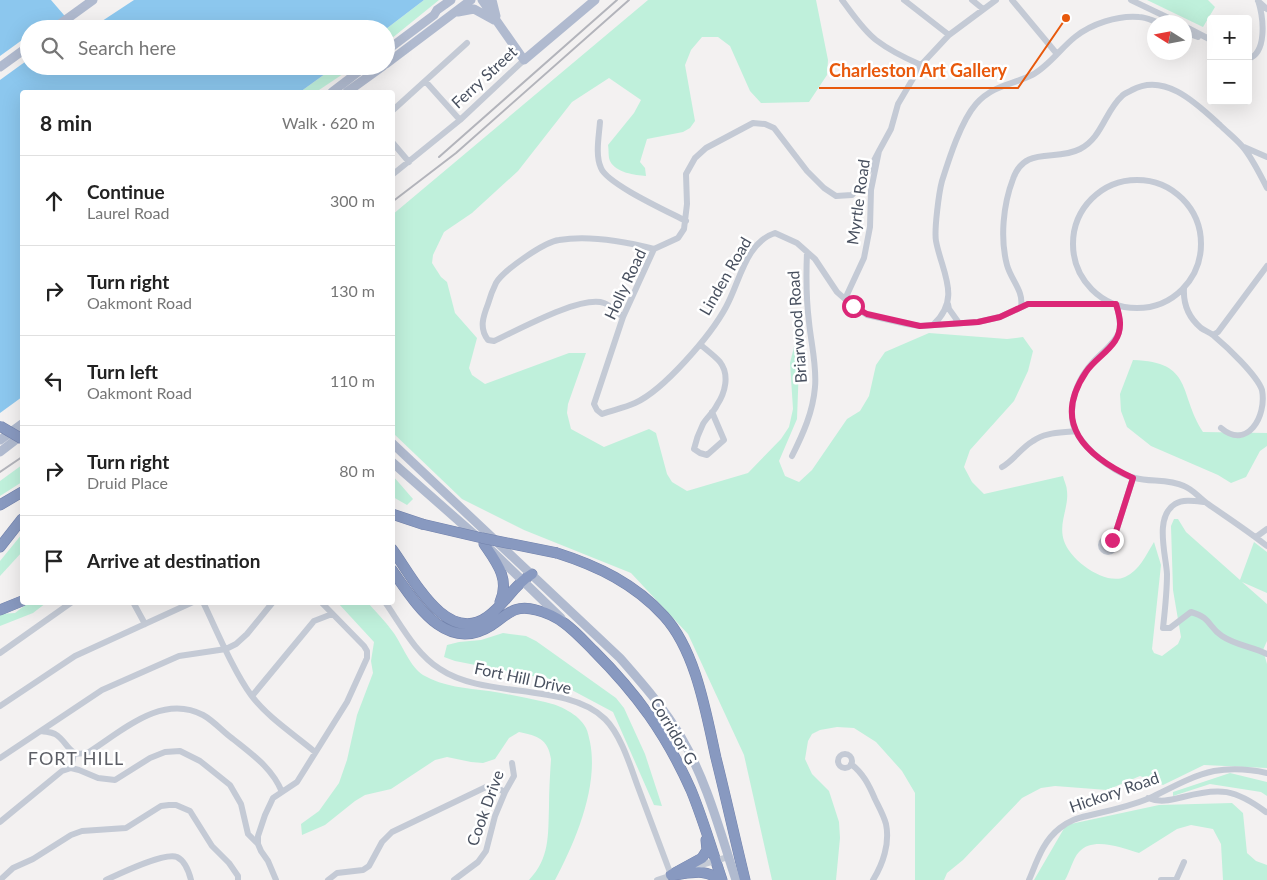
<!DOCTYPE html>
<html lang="en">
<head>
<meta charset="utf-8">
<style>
  :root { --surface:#fff; --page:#f6f6f6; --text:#222; --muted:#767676; --line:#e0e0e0 }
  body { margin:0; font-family:Lato,sans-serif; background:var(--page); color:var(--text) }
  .controls { position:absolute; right:15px; top:15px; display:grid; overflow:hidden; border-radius:5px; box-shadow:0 5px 20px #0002 }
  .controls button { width:45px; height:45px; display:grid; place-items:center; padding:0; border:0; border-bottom:1px solid var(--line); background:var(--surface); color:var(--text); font:25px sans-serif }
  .compass { position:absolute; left:1147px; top:15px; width:45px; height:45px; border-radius:50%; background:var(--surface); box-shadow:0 5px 20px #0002; rotate:281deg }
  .stop { position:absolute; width:15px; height:15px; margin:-11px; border:4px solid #db2777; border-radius:50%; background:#fff }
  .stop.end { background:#db2777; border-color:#fff; box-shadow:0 1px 5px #0008 }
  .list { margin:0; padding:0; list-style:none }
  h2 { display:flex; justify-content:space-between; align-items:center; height:65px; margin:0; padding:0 20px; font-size:21px }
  h2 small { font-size:16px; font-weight:400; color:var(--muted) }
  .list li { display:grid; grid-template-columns:32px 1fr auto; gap:15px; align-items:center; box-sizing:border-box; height:90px; padding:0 20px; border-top:1px solid var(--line) }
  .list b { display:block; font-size:19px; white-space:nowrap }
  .list p { margin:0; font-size:16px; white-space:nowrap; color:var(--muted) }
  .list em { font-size:16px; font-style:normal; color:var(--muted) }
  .icon { flex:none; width:28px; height:28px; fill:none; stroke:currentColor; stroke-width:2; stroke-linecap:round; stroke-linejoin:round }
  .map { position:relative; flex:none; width:1267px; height:880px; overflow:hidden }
  .search { position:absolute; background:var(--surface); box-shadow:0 5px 20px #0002; left:20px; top:20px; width:375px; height:55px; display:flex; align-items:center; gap:12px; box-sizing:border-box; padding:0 18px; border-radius:28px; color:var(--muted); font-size:19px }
  .panel { position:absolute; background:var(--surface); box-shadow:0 5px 20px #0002; left:20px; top:90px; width:375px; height:515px; border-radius:5px }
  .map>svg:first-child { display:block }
</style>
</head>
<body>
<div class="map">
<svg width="1267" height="880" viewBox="0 0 1267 880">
  <rect width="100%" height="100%" fill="#f3f1f1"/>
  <path fill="#bff0db" d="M424,0H439L386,43V29Z
    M648,0H816L828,60L827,75L809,102L761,103L750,91L730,46L718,37H702L691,50L685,65L695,121L690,128L683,132L647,139L640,162L645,168L646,176C635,175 616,173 610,161C608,157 609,150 608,145L634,113L641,100L609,78L572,102L518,171L472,213L444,232L433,255L432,263L441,277L447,282L455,313L477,338L469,368L472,375L485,384L569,353H586L568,404L567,413L571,429L604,447L649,429L656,433L667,474L672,482L687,491L748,473L781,439L789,427L793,409L790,363L794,347L800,338L797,419L779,461L785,476L799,482L812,470L847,419L860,411L869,396L876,365L885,352L929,333L1007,339L1023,337L1033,351L1028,371L1014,401L970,450L964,467L972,482L984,494L1063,476C1064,481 1067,486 1067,491C1069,508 1058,523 1064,541C1070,560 1105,586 1125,577C1139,571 1146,555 1154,542L1161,565L1152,649L1154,653L1162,656L1178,644L1181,637L1173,590L1171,526L1174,519H1178L1186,532L1240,580L1254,542L1267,552V593L1242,582L1267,604V641L1263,650L1267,664V768L1204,765L1163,785L1140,776L1107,790L1055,786L1041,788L1022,798L963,860L947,873L944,880H915V793L902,771L876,742L854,728L837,727L820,730L812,734L808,741L805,759L812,774L829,791L839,822L840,838L836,880H772L744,755L688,634L631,573L524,530L462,499L393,433L392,215Z
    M1147,0H1208L1215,7L1203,27Z
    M336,66H355L316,92H300Z
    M1133,360C1194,362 1178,393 1203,432L1267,433V446L1260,451L1246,477L1231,483L1218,475L1151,446L1127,427L1121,411L1120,394Z
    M22,465V482L0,496V481Z
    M393,476L413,499L407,505L393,497Z
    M22,534V552L0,576V561Z
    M28,603H46L33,613L0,626V614L15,613Z
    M338,603H368C376,612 385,621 393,632C402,644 410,667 423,675C444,687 466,688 489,691C508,694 527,698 545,702C559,705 579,714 586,728C588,732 589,738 590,742C599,787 575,842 555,880H529C550,858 548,835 549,807C549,791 550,775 551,759C548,739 538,736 519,732L509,738L495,759L483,763L471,762L447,757L435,760L391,789L365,795L355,801L325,825L302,835L301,824L319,811L339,783L347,760L357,715L373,673L371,661L374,642Z
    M503,633L526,636L536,641L616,698L624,708L645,754L662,806L654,805L613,712L553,680L455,661L444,657L447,645L459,642L481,640Z
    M1230,773L1267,782V796L1261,792L1210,784L1173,796V792Z
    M1232,803L1243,813L1247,853L1256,861L1267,865V880H1223L1221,844L1213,829L1191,825L1177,829L1139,853C1122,848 1093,836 1079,852C1073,858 1070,872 1065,880H1034L1066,825L1159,805Z"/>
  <path fill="#8cc7ee" d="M0,0H51L76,29H29V66H336L300,92H22V397L0,413Z
    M134,0H424L386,29H84L93,27Z"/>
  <path fill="#f3f1f1" d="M29,35V59L0,80V56Z"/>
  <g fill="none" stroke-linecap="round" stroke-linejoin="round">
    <defs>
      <path id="highway" d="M0,505L22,492
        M392,514L422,524
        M484,544C497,563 510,579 500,602
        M0,547L22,519
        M392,549C412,576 446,646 487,617C505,605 513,585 532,574
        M557,553C598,566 635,584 664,616C696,651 706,713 716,758C726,798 735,839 745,880
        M392,570C415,602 445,655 492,625C508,614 515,604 536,610C562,616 576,633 594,651C637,694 666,734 691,790C703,819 712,850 722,880
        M0,610L22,601
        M671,875L702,858L707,850L706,840
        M674,875C691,873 706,868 719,880"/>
    </defs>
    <use href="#highway" stroke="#7383ac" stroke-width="11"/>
    <path stroke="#c4cad5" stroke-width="6" d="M842,0C852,13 862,29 876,40C889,50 905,58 921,65
      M904,0L949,35
      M972,0L983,9
      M1012,0L1057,54
      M1131,0L1177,22
      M1258,1L1267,9
      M1184,26L1211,40
      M1184,32L1198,37
      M1248,59C1267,53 1264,19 1258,0
      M426,82L460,120
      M392,111L467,43
      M600,122C599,136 595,155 601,168C607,184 669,212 686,221
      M392,142L409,162
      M1244,147L1267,157
      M879,151L863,182L852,195L836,196L824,188L807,171L774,128L765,124L753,123L706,148L695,158L686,174L687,204L684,229L678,238L654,249L623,317L594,404L597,410L602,414C613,410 624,408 635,403C664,390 711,335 726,307C740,282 745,243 775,233L797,243L815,259L837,292L853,306L867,315L907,324L920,326L978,322L1000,317L1028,304H1116C1127,338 1114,340 1093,362C1079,377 1071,397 1072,417C1073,442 1112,473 1135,478C1150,482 1169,479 1184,486C1194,490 1199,498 1208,504C1228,518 1248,531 1267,546
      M392,175L460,120L524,60
      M1073 244a64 64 0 1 1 128 0a64 64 0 1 1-128 0Z
      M1184,288C1183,304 1188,317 1201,328C1205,331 1210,332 1214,336C1226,346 1257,375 1262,390C1267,417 1247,450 1221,428
      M845,299L864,258L870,227L871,190L879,151L891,129L898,104L921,65L949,35L996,0
      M948,304L949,309L959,323
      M1021,307C1024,291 1011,280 1007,265C1000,239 1003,205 1013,179C1025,145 1055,162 1080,149C1102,138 1105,111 1122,96C1124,93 1129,92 1132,90C1165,72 1197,104 1220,125C1227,132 1235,138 1242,146C1251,156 1261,176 1267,188
      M623,317C618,313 610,305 604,303C581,295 518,330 494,341L488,340C479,328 483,317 488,304C490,297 493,289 496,283C504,270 544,242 559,240C590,235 623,241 654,249
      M933,325C962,298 942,273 936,241C934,230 939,192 942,181C949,159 961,121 976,104C993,85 1012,85 1032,75C1048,67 1061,48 1075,37C1091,24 1118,15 1139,17C1145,17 1151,20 1157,22
      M1213,335L1218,332L1267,266
      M700,344C706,350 714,355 720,362C730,375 725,393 717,405C714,412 707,417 703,424C699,432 696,440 694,449L700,453L707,455L724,440L712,412
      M792,456C803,434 813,412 815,387C817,366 811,343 809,322C806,298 806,276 807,252
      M1002,467C1014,460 1021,448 1033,441C1045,432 1062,433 1076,431
      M1205,502C1195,501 1183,499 1175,504C1154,517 1166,555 1167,574C1167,592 1165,610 1163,628H1170L1191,612C1212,618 1208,627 1222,636C1235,645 1253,647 1267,654
      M1256,537L1267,529
      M1101 545a7 7 0 1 1 14 0a7 7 0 1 1-14 0Z
      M1113,541L1133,478
      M133,602L145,624
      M203,602C217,631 233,670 251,695C267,717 295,735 315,752
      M385,602C401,625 416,654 440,669C484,699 567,682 605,719C621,735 630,765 638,787C649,816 660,846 671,875
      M0,653L72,602
      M252,696L314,621L332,614
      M0,706L75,656L193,602
      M42,731C46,732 51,732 55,734C69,742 68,759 89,752C122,731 162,693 203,715C214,721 223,732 233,739C253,755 272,768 282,792
      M838 761a7 7 0 1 1 14 0a7 7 0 1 1-14 0Z
      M0,758L102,690L179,656L226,649L236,644L247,634L273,602
      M851,764C863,773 869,785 875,799C879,807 884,816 886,824C890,843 883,864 873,880
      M71,768L74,753
      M1148,798C1160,803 1171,800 1183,797C1220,787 1235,789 1266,812
      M0,822L62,771L71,768L79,770L98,778L115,780L150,758L165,752L180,751L200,761L230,785L241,804L248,834L258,844L261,851L268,861L276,880
      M258,844V836L265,815L273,798L297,782L347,702L367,658V651L364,646L321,602
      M691,868L728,857
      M0,880L13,868L33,859L71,835L82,831L126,828L161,806L169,805H176L190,811L212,846L229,863L238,876V880
      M106,880C119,874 164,852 177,857C185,861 189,872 191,880
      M328,880L337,873L363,870L369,866L382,842L392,832L486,787H495L505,792
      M454,880L478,862L486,851L495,816L505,792L514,776L512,763
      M657,880L675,874
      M1029,880C1037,861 1043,841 1060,828C1073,818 1079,818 1095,814C1113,810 1133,805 1150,798C1171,788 1191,776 1214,771C1232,768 1249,769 1267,773
      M1161,880H1176
      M1176,880L1184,862"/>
    <path stroke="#b0bacf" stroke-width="9" d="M482,0L524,60L595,0
      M492,0L496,16
      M458,12L474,9L494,20
      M53,29L93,0
      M386,51L434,15L437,10L451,0
      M386,64L471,0
      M0,67L29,46
      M332,92L366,66
      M347,92L383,66
      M0,440L22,424
      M392,443L620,658C642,683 664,708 681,737C707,781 720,832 736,880
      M0,452L22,435
      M392,462L476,536
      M491,550L561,618"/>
    <use href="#highway" stroke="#8899c0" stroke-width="10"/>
    <path stroke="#b3b4bb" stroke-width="2" d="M439,157L617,0
      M392,202L456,153L629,0
      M0,472L22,457"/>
    <defs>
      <path id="highway-bridge" d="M0,426L22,439
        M422,524L482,538L557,553"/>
    </defs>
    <use href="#highway-bridge" stroke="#7383ac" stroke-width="11" stroke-linecap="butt"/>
    <use href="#highway-bridge" stroke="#8899c0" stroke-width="10"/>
  </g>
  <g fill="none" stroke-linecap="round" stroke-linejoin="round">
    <path stroke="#db2777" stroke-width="6" d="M853,306L867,314L920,326L978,322L1000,317L1028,304H1116C1120,317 1123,329 1115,341C1107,353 1094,360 1086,372C1051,424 1086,456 1133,478L1113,541L1112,540"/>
  </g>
  <g text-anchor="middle" stroke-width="5" stroke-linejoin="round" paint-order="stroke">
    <g font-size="16" fill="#48505f" stroke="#fff">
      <text transform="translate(484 77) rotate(-43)" y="6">Ferry Street</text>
      <text transform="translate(858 202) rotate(-82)" y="6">Myrtle Road</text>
      <text transform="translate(725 276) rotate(-60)" y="6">Linden Road</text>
      <text transform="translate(625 284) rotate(-65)" y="6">Holly Road</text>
      <text transform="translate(797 327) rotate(-94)" y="6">Briarwood Road</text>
      <text transform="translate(523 678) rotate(12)" y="6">Fort Hill Drive</text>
      <text transform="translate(674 731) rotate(59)" y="6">Corridor G</text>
      <text transform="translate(1114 792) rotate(-19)" y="6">Hickory Road</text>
      <text transform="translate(485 808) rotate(-70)" y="6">Cook Drive</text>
    </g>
    <g font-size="18" letter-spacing="1" fill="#5d5f66" stroke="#fff">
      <text x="76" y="765">FORT HILL</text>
    </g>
  </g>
  <path fill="none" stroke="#e8590c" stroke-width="2" d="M1066 18L1018 88H819"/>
  <circle fill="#e8590c" stroke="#fff" stroke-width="2" cx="1066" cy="18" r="5"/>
  <g font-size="18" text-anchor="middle" font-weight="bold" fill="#e8590c" stroke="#fff" stroke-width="5" stroke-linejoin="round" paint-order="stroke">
    <text x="918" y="77">Charleston Art Gallery</text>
  </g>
</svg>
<div class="controls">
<button>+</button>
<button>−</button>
</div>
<svg class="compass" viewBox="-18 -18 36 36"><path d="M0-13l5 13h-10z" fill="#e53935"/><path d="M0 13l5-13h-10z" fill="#767676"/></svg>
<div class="stop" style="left:853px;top:306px"></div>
<div class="stop end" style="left:1112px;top:540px"></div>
<div class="search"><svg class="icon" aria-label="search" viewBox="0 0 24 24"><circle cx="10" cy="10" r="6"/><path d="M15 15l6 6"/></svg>Search here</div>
<section class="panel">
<h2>8 min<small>Walk · 620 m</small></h2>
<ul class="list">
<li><svg class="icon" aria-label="ahead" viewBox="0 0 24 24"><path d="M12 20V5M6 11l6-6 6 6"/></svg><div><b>Continue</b><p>Laurel Road</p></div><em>300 m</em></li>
<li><svg class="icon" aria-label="right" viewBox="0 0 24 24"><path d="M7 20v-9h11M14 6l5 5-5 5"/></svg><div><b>Turn right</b><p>Oakmont Road</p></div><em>130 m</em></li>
<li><svg class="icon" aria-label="left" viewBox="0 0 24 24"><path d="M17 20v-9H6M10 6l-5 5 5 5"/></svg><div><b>Turn left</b><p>Oakmont Road</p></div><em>110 m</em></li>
<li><svg class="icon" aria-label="right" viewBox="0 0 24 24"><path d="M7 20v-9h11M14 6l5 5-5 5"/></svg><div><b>Turn right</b><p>Druid Place</p></div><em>80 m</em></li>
<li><svg class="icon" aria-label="arrive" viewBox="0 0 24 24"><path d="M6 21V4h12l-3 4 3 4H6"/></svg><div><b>Arrive at destination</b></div></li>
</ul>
</section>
</div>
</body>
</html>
